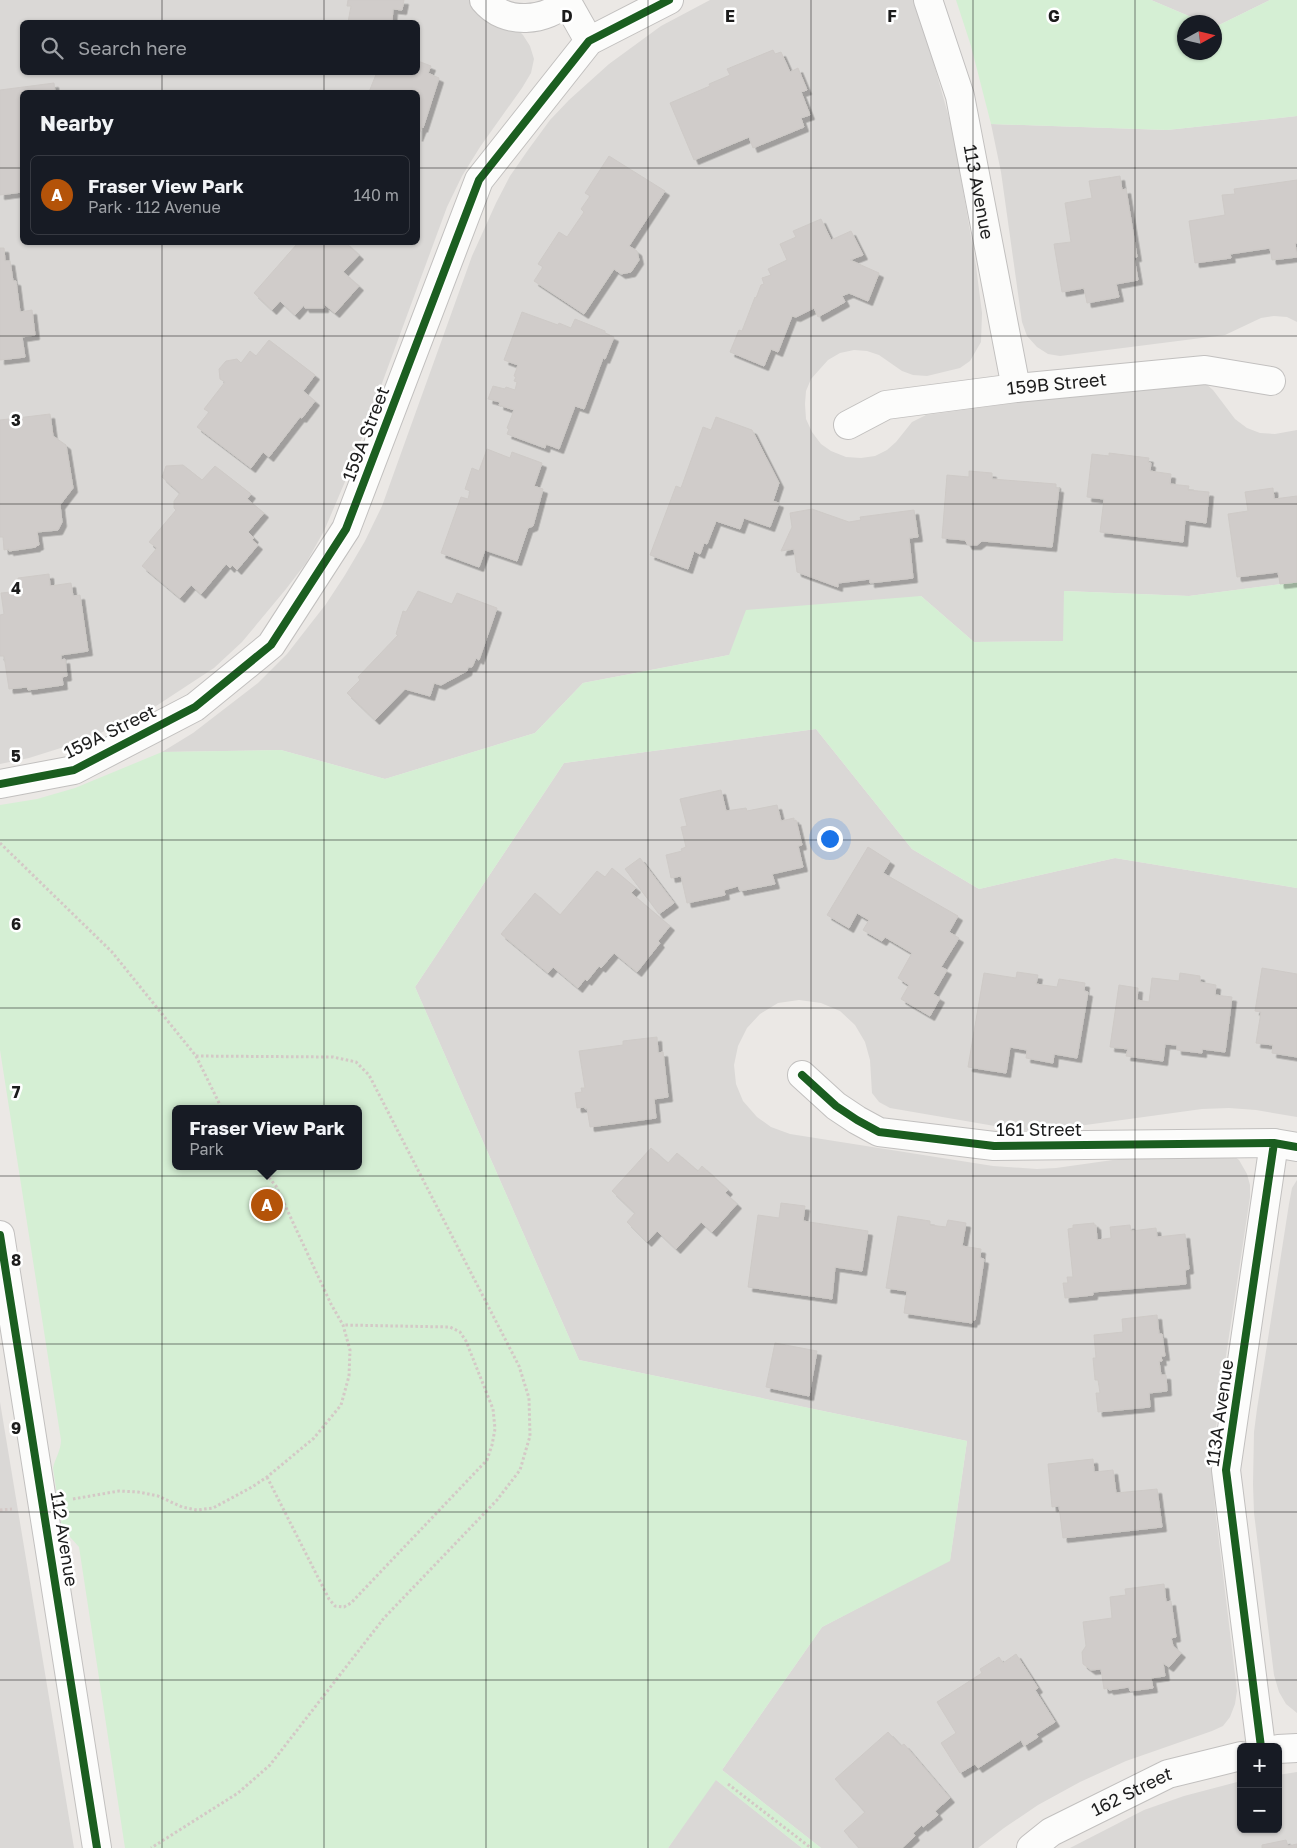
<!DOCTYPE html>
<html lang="en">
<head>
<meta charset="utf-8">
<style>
  :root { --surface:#171b24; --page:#20242c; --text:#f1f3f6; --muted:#9ea1a6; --line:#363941; --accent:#b45309 }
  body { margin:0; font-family:"Golos Text",sans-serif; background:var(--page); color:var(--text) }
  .controls { position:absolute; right:15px; bottom:15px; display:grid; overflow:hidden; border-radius:8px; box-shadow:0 1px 4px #0004 }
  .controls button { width:45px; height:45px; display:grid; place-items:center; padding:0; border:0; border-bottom:1px solid var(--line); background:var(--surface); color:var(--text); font:25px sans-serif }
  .compass { position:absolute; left:1177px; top:15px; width:45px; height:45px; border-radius:50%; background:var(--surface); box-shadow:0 1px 4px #0004; rotate:82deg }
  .you { position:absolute; left:829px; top:838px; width:18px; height:18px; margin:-12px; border:4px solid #fff; border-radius:50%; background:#1a73e8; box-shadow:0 0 0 8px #1a73e833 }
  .badge { display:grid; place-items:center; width:32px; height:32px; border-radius:50%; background:var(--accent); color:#fff; font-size:16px; font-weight:700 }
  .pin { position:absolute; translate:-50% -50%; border:2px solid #fff; box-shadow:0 1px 5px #0006 }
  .popup { position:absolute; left:172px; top:1105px; width:190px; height:65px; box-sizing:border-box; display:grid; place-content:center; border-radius:8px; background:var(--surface); filter:drop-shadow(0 1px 4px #0005); font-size:16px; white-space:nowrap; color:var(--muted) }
  .popup b { font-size:19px; color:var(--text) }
  .popup::after { content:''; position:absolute; left:50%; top:100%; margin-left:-10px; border:10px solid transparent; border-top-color:var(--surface) }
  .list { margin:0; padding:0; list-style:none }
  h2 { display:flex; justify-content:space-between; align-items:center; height:65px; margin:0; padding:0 20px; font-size:21px }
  h2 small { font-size:16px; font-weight:400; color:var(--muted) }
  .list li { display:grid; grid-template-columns:32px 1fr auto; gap:15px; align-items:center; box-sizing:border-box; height:80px; margin:0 10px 10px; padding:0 10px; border:1px solid var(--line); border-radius:8px }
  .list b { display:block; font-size:19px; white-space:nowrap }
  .list p { margin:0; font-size:16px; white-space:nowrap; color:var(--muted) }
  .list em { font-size:16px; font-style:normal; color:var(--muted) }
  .icon { flex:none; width:28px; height:28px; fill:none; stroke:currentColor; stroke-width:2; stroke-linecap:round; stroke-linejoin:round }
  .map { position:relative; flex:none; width:1297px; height:1848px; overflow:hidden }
  .search { position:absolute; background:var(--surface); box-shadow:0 1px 4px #0004; left:20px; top:20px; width:400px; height:55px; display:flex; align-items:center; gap:12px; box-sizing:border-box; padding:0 18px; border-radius:8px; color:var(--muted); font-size:19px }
  .panel { position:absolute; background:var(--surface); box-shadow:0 1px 4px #0004; left:20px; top:90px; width:400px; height:155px; border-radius:8px }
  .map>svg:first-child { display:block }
</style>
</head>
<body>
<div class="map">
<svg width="1297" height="1848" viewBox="0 0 1297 1848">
  <defs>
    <filter id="shadow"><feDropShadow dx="4.5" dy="4.5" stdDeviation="0" flood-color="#0004"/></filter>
  </defs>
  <rect width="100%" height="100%" fill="#ebe8e5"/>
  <path fill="#dad8d6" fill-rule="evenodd" d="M0,0H469L476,8L515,27L523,35L530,46L534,59L531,73L522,88L480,147L462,176L447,207L350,470L324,531L306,563L286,589L242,642L214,668L150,710L83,741L29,758L0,764ZM22,22H418V72H22ZM22,92H418V242H22Z
    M710,0H916L953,132L976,266L982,313L981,342L970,361L960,368L927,376L913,375L902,371L879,355L867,351L854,350L840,353L828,360L811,379L806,391L805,404L806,419L812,432L821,444L831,451L846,457L861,458L875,456L887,450L896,442L912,422L926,415L1182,380L1205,383L1213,390L1235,419L1247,428L1260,433L1275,434L1297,430V582L1189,596L1065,591L1064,641L974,642L921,596L729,655L583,683L535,733L385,779L281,750L162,752L193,733L258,683L287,654L326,604L345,575L365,541L382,506L472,256L496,203L510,176L528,150L550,120L569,100L609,64L661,26Z
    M1151,0H1270L1215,27L1214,22H1203Z
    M1297,116V322L1287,317L1274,316L1261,318L1225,335L1060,356L1048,354L1037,347L1027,336L1022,322L1001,172L991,124L1167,130Z
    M816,729L912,849L979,889L1115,858L1297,888V1117L1256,1110L1229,1108L1202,1109L1071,1127L1043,1130H1018L890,1108L879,1102L872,1093L870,1060L865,1042L855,1025L840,1011L821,1003L799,1000L778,1003L760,1014L747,1028L738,1046L734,1065L736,1084L743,1101L757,1117L771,1127L790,1134L993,1166L1037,1169L1056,1168L1198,1148L1228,1151L1239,1160L1247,1174L1250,1185V1197L1218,1409L1214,1448L1213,1480L1215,1508L1235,1674L1237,1691L1235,1704L1230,1717L1223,1726L1212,1731L1126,1761L1080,1782L1038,1805L1004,1828L978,1848H821L722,1770L822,1627L950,1560L967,1441L579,1360L415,987L564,763Z
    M1297,1180V1713L1286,1704L1279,1692L1274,1675L1254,1513L1253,1484L1254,1432L1257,1409L1289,1204L1292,1188Z
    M0,1402L74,1848H0Z
    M1297,1772V1848H1070L1144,1810L1184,1796L1241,1781V1829H1278V1775Z
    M715,1779L802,1848H668Z"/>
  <path fill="#d5efd4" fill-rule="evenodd" d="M956,0H1151L1203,22H1184V52H1214L1215,27L1270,0H1297V116L1167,130L991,124L971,46Z
    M1297,582V888L1115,858L979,889L912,849L816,729L564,763L415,987L579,1360L967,1441L950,1561L822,1627L722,1770L821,1848H802L716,1780L668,1848H125L79,1547L62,1528L53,1468C55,1458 61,1451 61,1440L0,1050V805L37,799L75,788L162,752L281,750L385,779L535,733L583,683L729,655L746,610L921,596L974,642L1063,641L1064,591L1189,596ZM176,1109H358V1166H176Z"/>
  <path fill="#d0ccca" stroke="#cecac7" filter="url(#shadow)" d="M348,0H404L402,10L393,9L392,22H348L351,6H347Z
    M773,50L775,54L781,52L790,72L798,68L807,90L801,92L810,115L801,118L804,127L753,148L749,137L694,160L670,103L710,86L709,84L730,75L727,69Z
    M418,61L431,66L428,73L439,78L423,128L422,127L418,137V92H369L377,72H418Z
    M54,83L55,92H22V192L0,195V90Z
    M609,156L665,191L629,246L637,251L639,260L631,272L621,274L614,269L584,314L534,281L543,267L538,264L559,232L567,237L584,212L581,209L590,196L585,193Z
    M1120,176L1122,190L1126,189L1137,257H1134L1138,280L1116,284L1119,297L1087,303L1084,288L1062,292L1054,244L1071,242L1065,203L1092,198L1089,181Z
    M1297,180V243H1295L1297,257L1272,260L1270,248L1230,254L1231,258L1195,263L1189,221L1225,215L1222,195L1235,194L1234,189Z
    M821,219L831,240L851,231L863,255L850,260L879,273L868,301L849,293L842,296L845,302L818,317L814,308L796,317L792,316L778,352L771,349L764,366L730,352L739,330L742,331L755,297L756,298L761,285L764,284L762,278L771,275L768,269L787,260L780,244L796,237L793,231Z
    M295,242H345L359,255L343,272L359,286L335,313L324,304V308H305L304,305L295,315L280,301L272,310L254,293L297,244Z
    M0,248H4L5,261H10L13,281H16L20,312L32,310L35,335L22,337L25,357L0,360Z
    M522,312L558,325L559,323L571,328L575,319L605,331V333L614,337L605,359L603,358L584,409L575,406L559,449L546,444L545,448L507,434L509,429L507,428L514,410L499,405L500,402L488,399L493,386L505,389L506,387L515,390L517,382L514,381L516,377L514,376L518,365L504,360Z
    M269,340L315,375L303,391L315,401L302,418L300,417L269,457L263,452L251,468L197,427L209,412L204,409L225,382L220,379L219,369L226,361L237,359L241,363L250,351L256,356Z
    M50,414L53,436L66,445L73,488L60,505L62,522L58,530L37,532L39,545L36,546V547L9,551V549L4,550L3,537H0V420Z
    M716,417L752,430L779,483L773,501L779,503L770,527L744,518L740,529L716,521L707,544L704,543L700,554L694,551L688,569L650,555L676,486L681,488L703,427L711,430Z
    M487,449L510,458L512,452L542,463L534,486L543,489L533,526L528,528L517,561L485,550L479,567L441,553L461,497L468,499L470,491L465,489L472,468L479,471Z
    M1109,453L1149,458L1148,462L1151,463L1150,471L1171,474L1170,484L1189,486L1188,490L1209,492L1206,523L1185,520L1183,542L1100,532L1104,499L1087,497L1092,454L1109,456Z
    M183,465L202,480L215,466L251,494L247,499L264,513L248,532L254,538L252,540L258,545L237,570L232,565L230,568L226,564L201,594L191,585L180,598L142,566L157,548L149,542L176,510L174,508V501L180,493L162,477L166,466Z
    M969,471L992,473V479L1056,484V488H1059L1052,547L982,541L977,545H968L965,540L942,538L947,475L969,477Z
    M1273,488L1274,499L1297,496V582L1280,584L1278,572L1237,577L1228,514L1248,511L1245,492Z
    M812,509L849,522L861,520L860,517L914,510L918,537L909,538L913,578L870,583V579L838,583V587L797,572L794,549L781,551L792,527L790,513Z
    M49,574L50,586L71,583L73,596L80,595L88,651L61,655V660L65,659L67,676L62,677L63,685L28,690L27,687L9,689L4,656H0V615L4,614L1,593L20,591L18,578Z
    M418,591L452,604L457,593L497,608L479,660L476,658L472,667H468L467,671L441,685L434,683L430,696L405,689L375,720L347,693L360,680L358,677L398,635L396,634L403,611L406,612Z
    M721,790L726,811L746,808L747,811L777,805L781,821L794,818V821L796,820L802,845L798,846L803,867L772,874L775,884L740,891L738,886L724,890L725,895L687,903L681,876L671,878L666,855L682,851L681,849L686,847L681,827L687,826L680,799Z
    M868,847L890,861L883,873L958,916L949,932L959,938L941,967L947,970L933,994L940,998L930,1016L901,999L909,985L898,978L912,953L885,937L882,941L863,930L869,920L857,913L849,928L827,915Z
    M640,858L674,903L659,914L625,869Z
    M612,868L636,888L631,893L670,926L658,941L660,943L637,972L614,953L601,968L599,966L587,981L585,979L578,988L553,967L548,973L501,934L535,893L560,915L597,871L605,877Z
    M1262,968L1297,974V1057L1272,1053L1273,1045L1256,1043L1261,1012L1255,1011Z
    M1017,972L1038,975L1036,984L1057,987L1059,979L1085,983L1084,991L1088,992L1077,1058L1054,1054L1053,1063L1026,1058L1027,1050L1010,1047L1006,1073L968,1067L984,973L1016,978Z
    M1180,973L1200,976V982L1216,985L1215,995L1232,997L1225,1052L1202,1049V1053L1177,1050V1045L1165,1044L1163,1061L1126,1056L1128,1049L1110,1047L1119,985L1138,988L1137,1000L1149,1002L1152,978L1179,981Z
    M657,1037L658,1053L663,1052L668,1097L654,1099L656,1118L590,1127L587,1108L585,1109V1107L577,1108L575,1093L582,1092L581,1088H585L579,1051L623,1045V1041Z
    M651,1148L668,1163L677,1153L698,1171L702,1166L728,1190L725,1193L737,1204L712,1232L701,1222L676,1249L657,1231L647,1242L627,1222L635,1213L612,1191Z
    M781,1203L805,1206L803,1221L868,1231L862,1271L835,1267L832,1299L748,1287L758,1215L779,1218Z
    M898,1216L930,1221V1225L946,1227L948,1220L966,1223L962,1246L981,1249L980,1258L984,1259L975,1320H973L972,1323L904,1313L907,1291L886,1288Z
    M1094,1223V1225H1096L1097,1240L1111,1238L1110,1227L1130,1225L1131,1231L1156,1228L1157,1237L1185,1234L1189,1269L1185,1270L1186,1284L1093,1292V1295L1065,1298L1063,1283H1068L1067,1277H1073L1068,1229L1073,1228V1225Z
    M1157,1315L1159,1334H1162L1165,1356H1161L1162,1361H1159L1161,1375H1166L1167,1391L1149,1393L1150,1407L1098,1412L1096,1393H1100L1098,1380H1095L1093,1358H1096L1094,1335L1123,1332L1122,1319Z
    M775,1343L817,1351L809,1396L766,1387Z
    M1093,1459L1094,1472L1113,1470L1116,1493L1157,1489L1162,1527L1063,1538L1059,1506L1052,1507L1048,1464Z
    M1164,1584L1166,1602L1171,1601L1176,1637L1171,1638L1173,1646L1181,1653L1169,1667L1163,1663L1165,1676L1151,1678L1153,1688L1130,1691L1129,1687L1109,1690L1108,1688L1104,1689L1101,1669L1091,1670L1083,1664L1082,1652L1086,1646L1083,1622L1112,1618L1110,1597L1126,1595L1125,1589Z
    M1016,1654L1038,1688L1035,1690L1055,1722L1036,1734L1038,1737L1024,1746L1021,1740L978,1768L975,1764L960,1773L941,1743L956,1733L937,1702L982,1673L980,1669L999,1657L1003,1663Z
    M888,1732L901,1746L904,1744L950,1798L935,1811L938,1815L923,1827L922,1825L913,1833L915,1836L902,1848H859L844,1831L865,1812L835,1779Z
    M1286,1840L1288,1846L1297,1844V1848H1262V1845Z"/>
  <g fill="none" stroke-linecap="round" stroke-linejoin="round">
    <defs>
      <g id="minor">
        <path d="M484,0C505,26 547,22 568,0"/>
        <path id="s1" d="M928,0L960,96L1016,388"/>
        <path d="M567,2L589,41"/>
        <path id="s2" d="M848,425L886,405L1016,388L1205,370L1271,381"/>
        <path d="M0,784L74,770L195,707L271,645L346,529L479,180L589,41L669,0"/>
        <path d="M802,1075L836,1106L857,1120L879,1132L994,1146L1274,1143L1297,1147"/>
        <path d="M0,1235L97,1848"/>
        <path d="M1261,1747L1226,1470L1274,1143"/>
        <path d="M1278,1749L1297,1748"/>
        <path id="s3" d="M1031,1848L1051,1832L1168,1774L1241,1756"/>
      </g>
    </defs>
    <use href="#minor" stroke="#c2c0bf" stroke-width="30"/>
    <path stroke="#d4c8c6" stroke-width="3" stroke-dasharray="2.5 2.5" stroke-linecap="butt" d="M0,843L112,952L196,1056L333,1057L356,1062L369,1075L519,1366L529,1398L530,1436L520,1470L497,1500L384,1618L270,1765L238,1793L151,1848
      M196,1056L222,1109
      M267,1477L329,1599L335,1606L344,1607L351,1603L487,1460L492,1445L495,1429L493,1409L466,1341L460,1332L450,1327L343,1325
      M73,1499L119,1491L138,1492L158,1496L182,1507L197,1510L213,1508L252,1487L267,1477L314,1438L341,1405L349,1376L350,1350L343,1325L331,1304L276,1186L259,1166
      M0,1510L12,1509
      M728,1784L811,1848"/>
    <use href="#minor" stroke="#fcfcfb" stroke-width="28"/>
    <defs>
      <path id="cycleway" d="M0,784L74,770L195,707L271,645L346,529L479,180L589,41L669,0
        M802,1075L836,1106L857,1120L879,1132L994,1146L1274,1143L1297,1147
        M0,1235L97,1848
        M1261,1747L1226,1470L1274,1143"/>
    </defs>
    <use href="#cycleway" stroke="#fff" stroke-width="11"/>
    <use href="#cycleway" stroke="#1b5e20" stroke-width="8"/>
  </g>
  <path fill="none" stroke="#1c1c1c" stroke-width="1" stroke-opacity="0.55" d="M162,0V22M324,0V22M486,0V1848M648,0V1848M811,0V1848M973,0V1848M1135,0V1848M162,72V92M324,72V92M0,168H22M418,168H1297M162,242V1848M324,242V1848M0,336H1297M0,504H1297M0,672H1297M0,840H1297M0,1008H1297M0,1176H1297M0,1344H1297M0,1512H1297M0,1680H1297"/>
  <g text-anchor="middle" stroke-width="5" stroke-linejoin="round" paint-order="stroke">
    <g font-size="18" fill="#1c1c1c" stroke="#fff">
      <text dy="6" stroke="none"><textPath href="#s1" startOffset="199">113 Avenue</textPath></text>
      <text dy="6" stroke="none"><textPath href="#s2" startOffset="215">159B Street</textPath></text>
      <text transform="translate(366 434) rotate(-69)" y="6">159A Street</text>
      <text transform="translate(110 732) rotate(-26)" y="6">159A Street</text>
      <text x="1039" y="1136">161 Street</text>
      <text transform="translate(1220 1413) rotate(-82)" y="6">113A Avenue</text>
      <text transform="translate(64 1539) rotate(81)" y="6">112 Avenue</text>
      <text dy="6" stroke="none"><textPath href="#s3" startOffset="116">162 Street</textPath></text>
    </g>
  </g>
  <g font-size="16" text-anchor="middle" font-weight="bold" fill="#1c1c1c" stroke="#fff" stroke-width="5" stroke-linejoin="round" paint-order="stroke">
    <text x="567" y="22">D</text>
    <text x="730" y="22">E</text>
    <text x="892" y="22">F</text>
    <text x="1054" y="22">G</text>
    <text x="16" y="426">3</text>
    <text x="16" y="594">4</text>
    <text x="16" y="762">5</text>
    <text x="16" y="930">6</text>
    <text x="16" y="1098">7</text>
    <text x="16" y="1266">8</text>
    <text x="16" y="1434">9</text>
  </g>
</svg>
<div class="controls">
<button>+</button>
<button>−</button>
</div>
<svg class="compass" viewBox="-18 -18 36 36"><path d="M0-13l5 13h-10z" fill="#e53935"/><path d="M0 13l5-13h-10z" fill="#9ea1a6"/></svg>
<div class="you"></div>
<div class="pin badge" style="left:267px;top:1205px">A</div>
<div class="popup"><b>Fraser View Park</b>Park</div>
<div class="search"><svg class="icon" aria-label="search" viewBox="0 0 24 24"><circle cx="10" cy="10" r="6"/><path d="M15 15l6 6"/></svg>Search here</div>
<section class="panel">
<h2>Nearby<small></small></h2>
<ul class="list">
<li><span class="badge">A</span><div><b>Fraser View Park</b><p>Park · 112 Avenue</p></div><em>140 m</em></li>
</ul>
</section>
</div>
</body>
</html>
